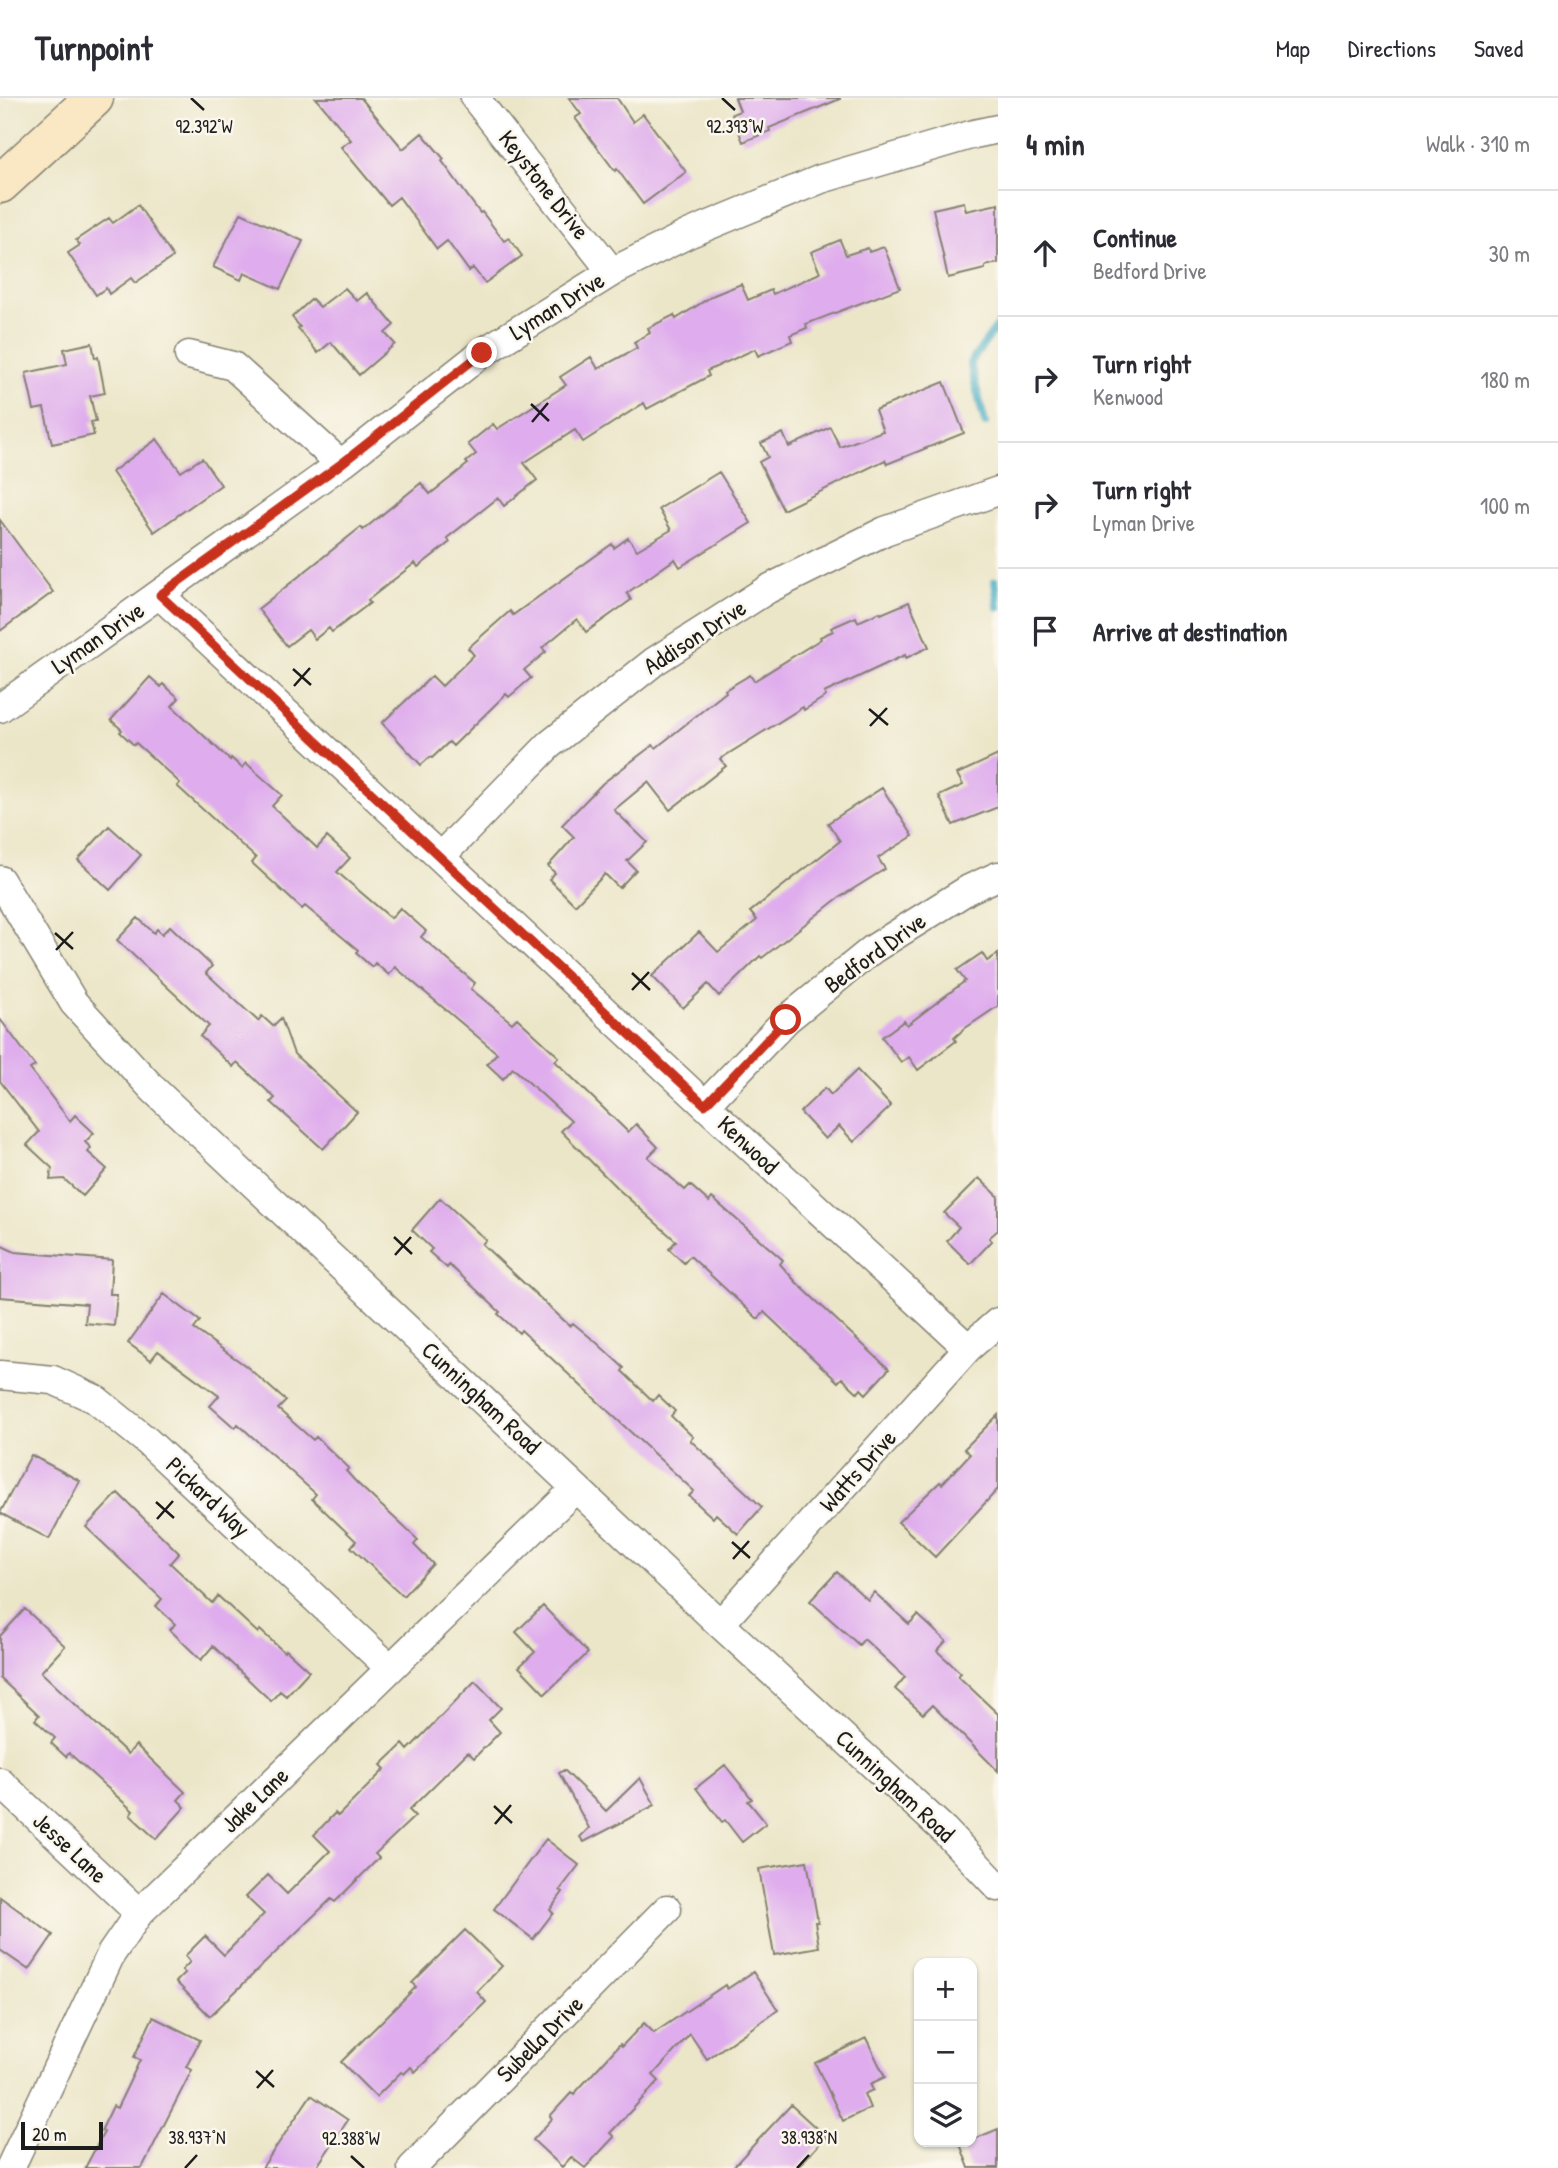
<!DOCTYPE html>
<html lang="en">
<head>
<meta charset="utf-8">
<style>
  :root { --surface:#fff; --page:#f7f7f7; --text:#2b2b33; --muted:#7c7c81; --line:#e1e1e2 }
  body { margin:0; font-family:"Patrick Hand",sans-serif; background:var(--page); color:var(--text) }
  .controls { position:absolute; right:21px; bottom:21px; display:grid; overflow:hidden; border-radius:14px; box-shadow:0 2px 5px #0004 }
  .controls button { width:63px; height:63px; display:grid; place-items:center; padding:0; border:0; border-bottom:2px solid var(--line); background:var(--surface); color:var(--text); font:35px sans-serif }
  .scale { position:absolute; left:21px; bottom:18px; width:82px; box-sizing:border-box; padding-left:7px; border:4px solid #1c1c1c; border-top:0; font-size:19px; line-height:24px; white-space:nowrap; color:#1c1c1c; -webkit-text-stroke:5px #fbf7ec; paint-order:stroke }
  .stop { position:absolute; width:21px; height:21px; margin:-16px; border:5px solid #c8321e; border-radius:50%; background:#fff }
  .stop.end { background:#c8321e; border-color:#fff; box-shadow:0 2px 7px #0008 }
  .list { margin:0; padding:0; list-style:none }
  h2 { display:flex; justify-content:space-between; align-items:center; height:91px; margin:0; padding:0 28px; font-size:30px }
  h2 small { font-size:23px; font-weight:400; color:var(--muted) }
  .list li { display:grid; grid-template-columns:46px 1fr auto; gap:21px; align-items:center; box-sizing:border-box; height:126px; padding:0 28px; border-top:2px solid var(--line) }
  .list b { display:block; font-size:26px; white-space:nowrap }
  .list p { margin:0; font-size:23px; white-space:nowrap; color:var(--muted) }
  .list em { font-size:23px; font-style:normal; color:var(--muted) }
  .icon { flex:none; width:38px; height:38px; fill:none; stroke:currentColor; stroke-width:2; stroke-linecap:round; stroke-linejoin:round }
  .map { position:relative; flex:none; width:998px; height:2070px; overflow:hidden }
  header { display:flex; align-items:center; gap:42px; box-sizing:border-box; height:98px; padding:0 35px; background:var(--surface); border-bottom:2px solid var(--line) }
  header strong { font-size:33px }
  nav { display:flex; gap:38px; margin-inline-start:auto; font-size:24px }
  main { display:flex }
  aside { flex:1; background:var(--surface) }
  .map>svg:first-child { display:block }
</style>
</head>
<body>
<header>
<strong>Turnpoint</strong>
<nav><a>Map</a><a>Directions</a><a>Saved</a></nav>
</header>
<main>
<div class="map">
<svg width="998" height="2070" viewBox="0 0 998 2070">
  <rect width="100%" height="100%" fill="#fbf7ec"/>
  <filter id="ink" filterUnits="userSpaceOnUse"><feTurbulence type="fractalNoise" baseFrequency=".0143" numOctaves="2"/><feDisplacementMap in="SourceGraphic" scale="14" xChannelSelector="R" yChannelSelector="G"/><feConvolveMatrix kernelMatrix="1 2 1 2 8 2 1 2 1" color-interpolation-filters="sRGB"/></filter>
  <filter id="wash" filterUnits="userSpaceOnUse"><feTurbulence type="fractalNoise" baseFrequency=".00686" numOctaves="4" result="noise"/><feDisplacementMap in="SourceGraphic" scale="28" xChannelSelector="R" yChannelSelector="G"/><feGaussianBlur stdDeviation="1.57" result="paint"/><feColorMatrix in="noise" values="0 0 0 0 0 0 0 0 0 0 0 0 0 0 0 0 0 1.4 0 .05"/><feComposite in="paint" operator="in"/></filter>
  <g filter="url(#wash)">
    <rect width="100%" height="100%" fill="#ece6c9"/>
    <g fill="none" stroke-linecap="round" stroke-linejoin="round">
      <path stroke="#43aac3" stroke-width="8" d="M985,325L970,265L998,227
        M995,483L998,509"/>
    </g>
    <g id="blocks">
      <path fill="#dfaded" d="M316,0H361L403,51L422,35L444,61L442,63L480,115L482,114L504,143L509,140L522,158L485,185L473,170L469,173L447,143L437,151L399,99L389,107L341,49L351,42Z
        M569,0H617L633,24L643,16L686,74L643,106L617,71L615,73L575,20L581,16Z
        M735,0H840V1L769,30L770,33L743,44L732,16L740,13Z
        M964,104L966,113L998,106V165L985,168V171L948,180L933,111Z
        M138,107L173,159L135,185L131,180L109,196L106,190L96,197L68,155L80,147L76,142L109,120L113,125Z
        M241,115L303,143L280,191L244,175L241,182L213,169Z
        M840,142L846,157L868,150L869,154L884,149L900,190L806,226L807,230L790,237L792,243L758,258L755,251L707,273L709,278L647,311L644,305L583,344L575,332L524,365L537,382L504,408L498,400L447,440L450,444L418,469L415,465L368,502L370,505L332,534L329,530L315,541L308,532L287,548L258,511L361,429L363,432L421,385L430,396L468,366L466,364L476,356L468,346L493,326L497,331L566,287L560,279L591,259L598,271L637,250L634,244L650,235L648,230L674,217L676,221L714,197L741,186L748,202L771,192L773,196L820,175L811,154Z
        M345,190L357,203L367,195L394,227L385,235L395,246L359,277L331,244L318,255L298,230L300,229L292,219L312,201L320,209Z
        M92,245L95,260L98,259L105,295L90,298L96,323L91,324L94,337L52,346L44,310L34,312L26,275L67,266L64,251Z
        M944,284L964,335L887,366L885,362L783,412L759,364L768,359L761,345L783,335L789,349L830,329L840,349L883,333L875,312Z
        M157,341L181,374L202,360L221,387L154,434L112,374Z
        M719,374L751,425L680,469L675,461L627,495L631,502L586,534L577,521L542,550L546,554L524,572L531,580L509,599L506,596L453,648L449,644L432,660L430,659L421,667L382,625L432,578L442,588L474,557L468,550L510,513L513,517L612,446L614,450L628,440L637,452L671,432L659,411Z
        M0,422L53,494L0,533Z
        M909,504L929,549L906,560L905,557L824,595L826,598L804,612L803,609L720,661L726,668L670,712L648,684L614,712L647,744L627,763L636,772L619,790L605,776L575,807L549,781L555,775L548,768L574,739L562,727L603,685L653,647L656,650L726,594L725,592L750,577L754,583L821,541L820,539L833,533L831,530L856,519L858,524L880,514L881,516Z
        M150,579L161,589L163,586L179,600L172,608L230,662L231,660L242,670L246,665L282,697L272,708L317,750L327,739L350,760L337,774L391,820L400,810L426,833L421,839L475,885L471,891L512,925L517,920L559,959L555,963L628,1034L636,1026L658,1049L648,1059L685,1092L690,1087L709,1104L712,1100L783,1162L780,1166L796,1184L889,1271L866,1296L861,1291L858,1295L842,1280L838,1284L764,1214L758,1221L690,1158L684,1165L669,1151L676,1143L617,1090L561,1033L571,1023L513,970L503,981L487,966L497,955L395,869L389,877L375,865L372,869L356,855L358,852L305,808L302,811L252,765L256,760L177,688L180,685L136,645L134,647L120,634L122,632L111,622Z
        M998,657V709L953,727L939,698L963,687L957,676Z
        M882,690L913,738L878,760L885,771L837,801L762,860L760,858L719,898L708,886L683,910L652,878L699,834L718,854L757,822L750,814L840,743L828,725Z
        M109,728L141,757L110,792L78,762Z
        M138,820L154,835L157,831L162,836L170,828L212,868L206,875L258,923L262,918L273,928L281,920L294,956L357,1014L323,1051L271,1004L275,1000L237,964L233,969L200,938L209,928L117,842Z
        M982,855L987,863L998,856V908L964,931L954,940L956,943L918,972L909,959L901,964L882,939L904,923L907,927L965,883L957,872Z
        M0,921L35,968L30,971L70,1023L75,1017L94,1035L85,1044L91,1050L88,1054L107,1071L83,1098L64,1081L50,1082L52,1070L27,1047L39,1034L0,983Z
        M857,972L891,1008L854,1044L839,1028L825,1041L800,1014L825,990L831,997Z
        M979,1080L998,1098V1132L989,1140L992,1143L970,1166L947,1143L959,1129L944,1115Z
        M440,1100L486,1142L482,1146L570,1228L573,1225L597,1245L624,1270L622,1273L653,1303L658,1297L675,1313L671,1318L693,1339L690,1342L762,1409L738,1436L716,1416L713,1420L689,1398L694,1393L521,1232L519,1235L498,1216L500,1214L466,1182L449,1167L447,1170L429,1154L432,1151L412,1132Z
        M0,1147L15,1154L112,1162L110,1196H117L114,1228L85,1225L87,1206L0,1199Z
        M164,1196L200,1223L194,1231L246,1268L286,1303L278,1311L313,1342L316,1339L349,1370L346,1373L356,1384L418,1442L414,1447L433,1466L403,1498L351,1449L356,1443L312,1401L316,1396L238,1326L235,1330L210,1308L219,1298L158,1253L151,1262L128,1245Z
        M998,1317V1391L935,1459L898,1424L940,1384L942,1386L970,1356L964,1351Z
        M31,1357L80,1383L49,1441L0,1415Z
        M118,1395L179,1455L170,1465L212,1505L218,1498L258,1535L260,1532L284,1554L286,1552L309,1573L286,1598L280,1593L271,1603L213,1548L201,1562L170,1532L175,1526L156,1508L162,1501L86,1429Z
        M837,1474L868,1502L874,1494L909,1526L918,1517L946,1543L937,1553L961,1575L958,1578L998,1616V1673L932,1607L923,1616L895,1591L905,1579L864,1541L859,1547L810,1503Z
        M543,1508L588,1555L545,1596L519,1569L535,1554L516,1534Z
        M25,1511L65,1548L41,1574L128,1656L136,1647L185,1694L178,1702L185,1709L156,1741L130,1717L133,1713L69,1655L66,1659L51,1645L55,1640L35,1622L39,1617L0,1580V1538Z
        M475,1583L501,1610L489,1622L500,1634L474,1660L468,1654L409,1712L415,1718L375,1756L379,1760L335,1804L331,1801L210,1918L176,1884L185,1875L182,1872L190,1864L185,1858L205,1838L224,1857L264,1816L246,1799L268,1777L287,1796L330,1753L314,1737L335,1715L338,1718L385,1671L381,1667L403,1646L408,1652Z
        M725,1667L752,1701L748,1703L766,1725L742,1744L725,1722L722,1724L696,1690Z
        M564,1672L606,1713L640,1680L655,1707L584,1744L580,1739L589,1730L559,1675Z
        M546,1741L579,1767L560,1792L563,1794L550,1812L553,1815L533,1841L494,1811Z
        M807,1763L818,1824H815L819,1849L774,1857L759,1771Z
        M0,1799L53,1837L29,1872L0,1852Z
        M465,1832L502,1868L477,1894L486,1904L415,1974L411,1969L404,1976L401,1974L376,1999L341,1964L416,1889L412,1885Z
        M753,1874L778,1912L707,1961L690,1936L653,1977L659,1983L610,2035L614,2039L585,2070L571,2059L562,2069L533,2042L552,2021L550,2018L572,1994L574,1996L620,1946L622,1948L644,1925L654,1935L725,1887L727,1891Z
        M153,1919L200,1942L186,1969L192,1972L142,2070H85L104,2034L101,2033L113,2008L117,2010L140,1962L134,1959Z
        M866,1940L885,1979L870,1986L873,1992L864,1996L870,2010L843,2023L815,1965Z
        M311,1997L348,2022L316,2070H262Z
        M791,2007L826,2039L797,2070H732Z
        M998,2031V2070H969L960,2046L972,2044V2042Z"/>
    </g>
  </g>
  <g filter="url(#ink)">
    <use href="#blocks" fill-opacity="0" stroke="#848172" stroke-width="2"/>
    <g fill="none" stroke-linecap="round" stroke-linejoin="round">
      <defs>
        <path id="street" d="M475,0L612,174
          M189,257L233,268L341,366
          M160,497L705,1007L968,1250
          M0,610L341,366L482,255L612,174L688,136L821,81L974,36L998,31
          M440,759L549,647L655,563L768,491L885,433L998,393
          M0,782L74,905L153,991L720,1526L944,1732L998,1789
          M705,1007L786,922L873,851L969,791L998,778
          M0,1277L53,1282L95,1301L147,1343L390,1570
          M720,1526L968,1250L998,1224
          M0,1684L139,1815
          M10,2070L111,1856L139,1815L576,1390
          M412,2070L667,1811"/>
        <path id="secondary" d="M0,86L94,0"/>
      </defs>
      <use href="#street" stroke="#848172" stroke-width="31"/>
      <use href="#secondary" stroke="#848172" stroke-width="41"/>
      <use href="#street" stroke="#fff" stroke-width="28"/>
      <use href="#secondary" stroke="#fae7c3" stroke-width="38"/>
    </g>
  </g>
  <g fill="none" stroke-linecap="round" stroke-linejoin="round" filter="url(#ink)">
    <path stroke="#c8321e" stroke-width="9" d="M482,255L341,366L160,497L705,1007L786,922"/>
  </g>
  <path fill="none" stroke="#1c1c1c" stroke-width="2.5" d="M191,0L204,12M722,0L735,12M531,306L549,323M532,324L548,305M293,571L311,587M294,588L310,570M869,611L888,627M870,628L887,610M55,835L73,851M56,852L73,834M632,875L650,892M632,892L649,874M394,1139L412,1156M395,1157L411,1139M156,1404L174,1420M157,1421L173,1403M732,1444L750,1460M733,1461L749,1443M494,1708L512,1725M495,1726L511,1707M256,1973L274,1989M257,1990L273,1972M351,2058L364,2070M185,2070L197,2057M797,2070L809,2057"/>
  <g text-anchor="middle" stroke-width="5" stroke-linejoin="round" paint-order="stroke">
    <g font-size="24" fill="#1c1c1c" stroke="#fbf7ec">
      <text transform="translate(544 87) rotate(52)" y="8">Keystone Drive</text>
      <text transform="translate(557 208) rotate(-32)" y="8">Lyman Drive</text>
      <text transform="translate(695 539) rotate(-33)" y="8">Addison Drive</text>
      <text transform="translate(98 540) rotate(-35)" y="8">Lyman Drive</text>
      <text transform="translate(875 855) rotate(-36)" y="8">Bedford Drive</text>
      <text transform="translate(748 1047) rotate(43)" y="8">Kenwood</text>
      <text transform="translate(481 1300) rotate(43)" y="8">Cunningham Road</text>
      <text transform="translate(858 1373) rotate(-48)" y="8">Watts Drive</text>
      <text transform="translate(208 1399) rotate(43)" y="8">Pickard Way</text>
      <text transform="translate(895 1688) rotate(43)" y="8">Cunningham Road</text>
      <text transform="translate(255 1702) rotate(-44)" y="8">Jake Lane</text>
      <text transform="translate(70 1750) rotate(43)" y="8">Jesse Lane</text>
      <text transform="translate(540 1941) rotate(-45)" y="8">Subella Drive</text>
    </g>
  </g>
  <g font-size="18" text-anchor="middle" fill="#1c1c1c" stroke="#fbf7ec" stroke-width="5" stroke-linejoin="round" paint-order="stroke">
    <text x="204" y="35">92.392°W</text>
    <text x="735" y="35">92.393°W</text>
    <text x="197" y="2046">38.937°N</text>
    <text x="809" y="2046">38.938°N</text>
    <text x="351" y="2047">92.388°W</text>
  </g>
</svg>
<div class="controls">
<button>+</button>
<button>−</button>
<button><svg class="icon" aria-label="layers" viewBox="0 0 24 24"><path d="M12 4l9 5-9 5-9-5zM3 14l9 5 9-5"/></svg></button>
</div>
<div class="scale">20 m</div>
<div class="stop" style="left:786px;top:922px"></div>
<div class="stop end" style="left:482px;top:255px"></div>
</div>
<aside>
<h2>4 min<small>Walk · 310 m</small></h2>
<ul class="list">
<li><svg class="icon" aria-label="ahead" viewBox="0 0 24 24"><path d="M12 20V5M6 11l6-6 6 6"/></svg><div><b>Continue</b><p>Bedford Drive</p></div><em>30 m</em></li>
<li><svg class="icon" aria-label="right" viewBox="0 0 24 24"><path d="M7 20v-9h11M14 6l5 5-5 5"/></svg><div><b>Turn right</b><p>Kenwood</p></div><em>180 m</em></li>
<li><svg class="icon" aria-label="right" viewBox="0 0 24 24"><path d="M7 20v-9h11M14 6l5 5-5 5"/></svg><div><b>Turn right</b><p>Lyman Drive</p></div><em>100 m</em></li>
<li><svg class="icon" aria-label="arrive" viewBox="0 0 24 24"><path d="M6 21V4h12l-3 4 3 4H6"/></svg><div><b>Arrive at destination</b></div></li>
</ul>
</aside>
</main>
</body>
</html>
